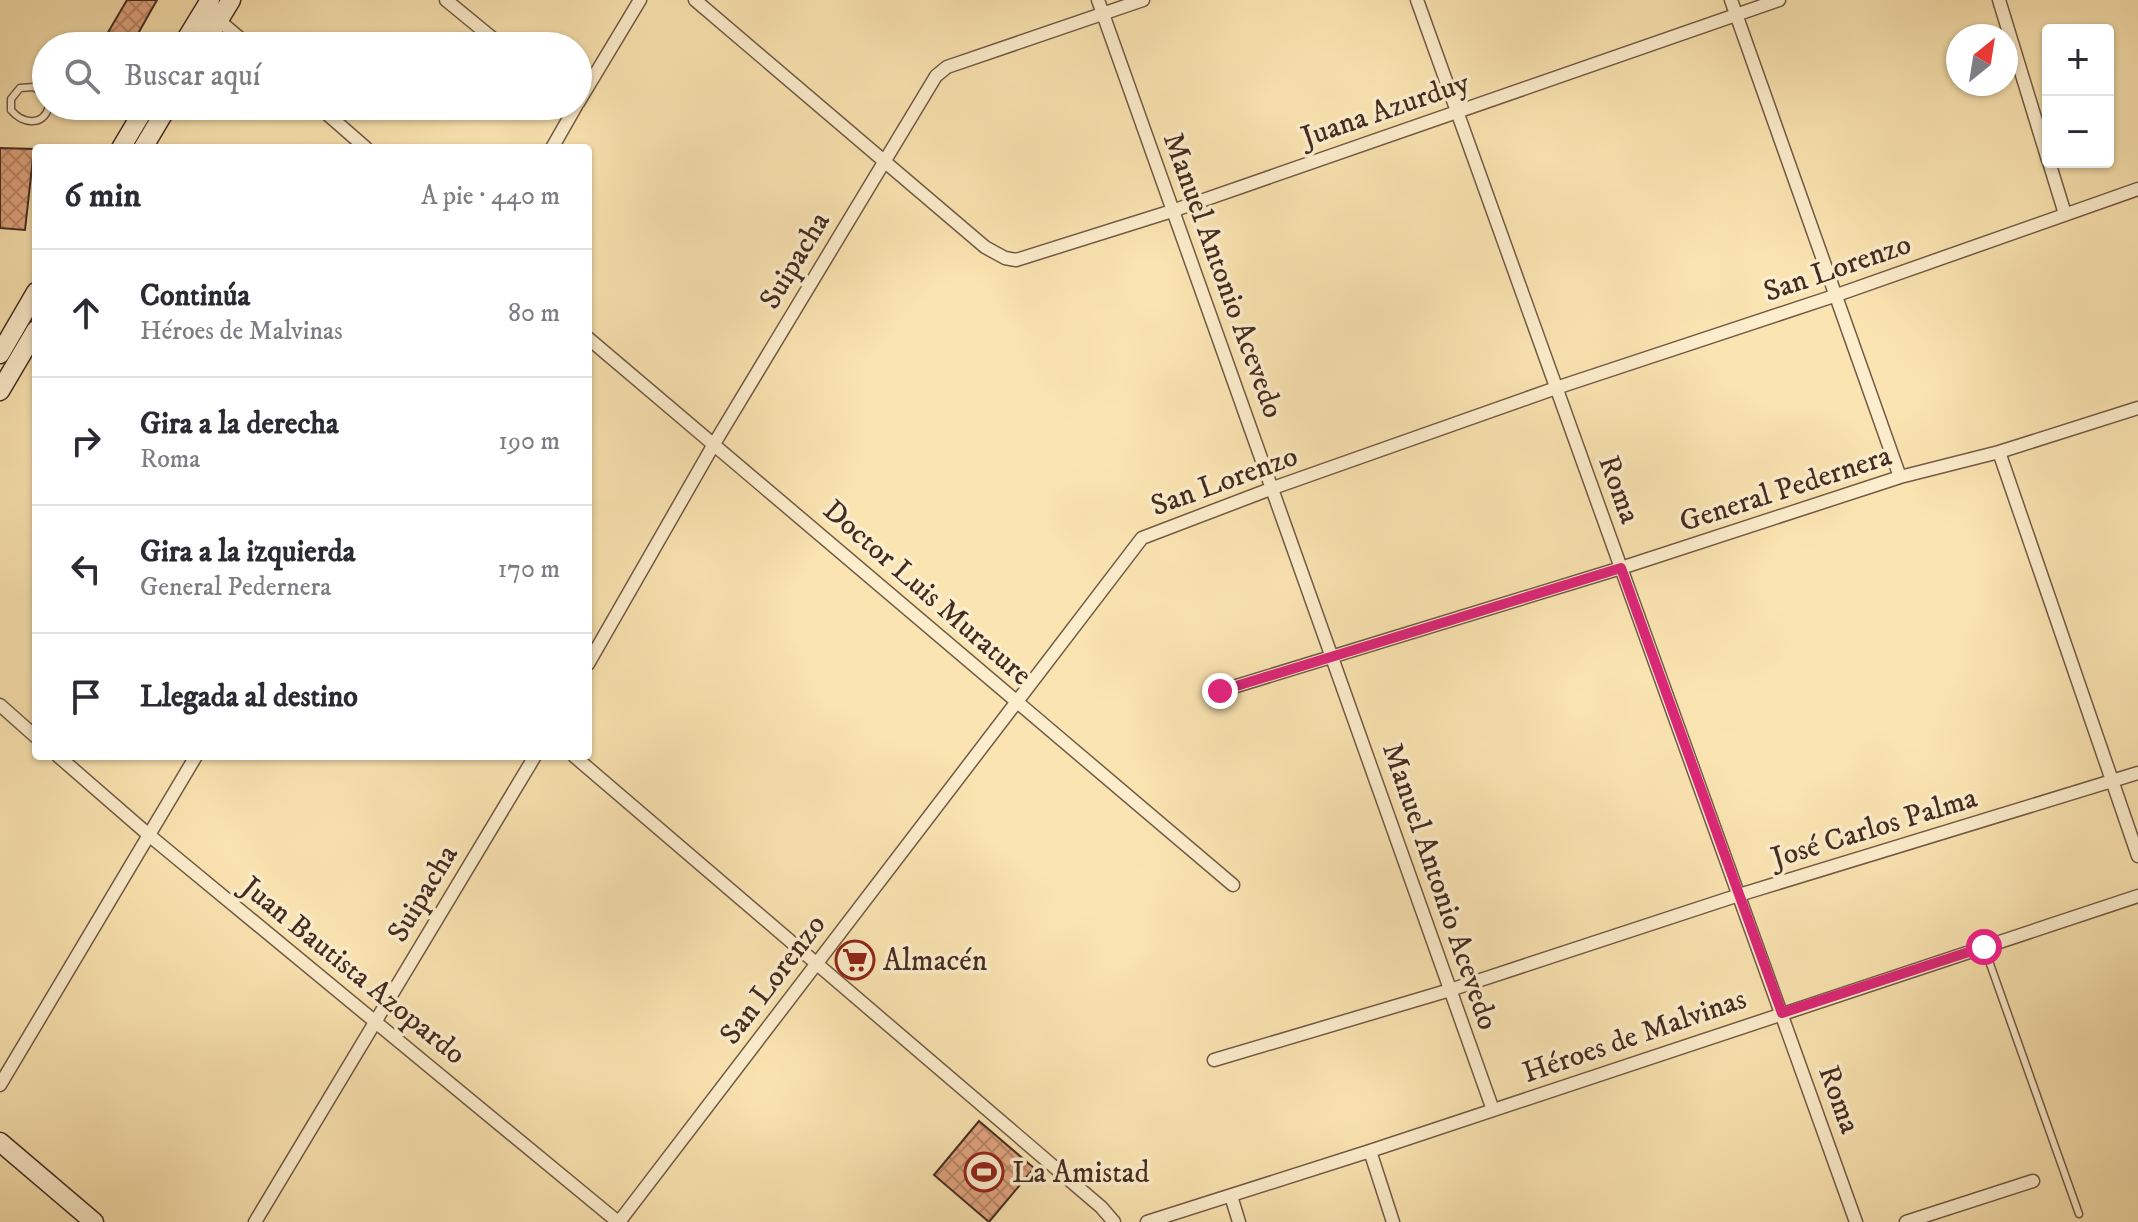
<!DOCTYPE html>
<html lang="es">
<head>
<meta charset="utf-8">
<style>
  :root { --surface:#fff; --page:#f2f2f3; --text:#2b2b33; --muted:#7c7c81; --line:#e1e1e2 }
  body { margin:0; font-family:"IM FELL DW Pica",serif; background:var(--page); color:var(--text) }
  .controls { position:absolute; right:24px; top:24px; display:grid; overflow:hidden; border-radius:8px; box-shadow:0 2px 6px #0004 }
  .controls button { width:72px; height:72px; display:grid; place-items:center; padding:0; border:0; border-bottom:2px solid var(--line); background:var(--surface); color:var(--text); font:40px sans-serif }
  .compass { position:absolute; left:1946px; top:24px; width:72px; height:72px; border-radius:50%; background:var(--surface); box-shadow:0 2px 6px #0004; rotate:30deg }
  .stop { position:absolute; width:24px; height:24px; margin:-18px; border:6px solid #db2777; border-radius:50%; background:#fff }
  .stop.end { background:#db2777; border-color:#fff; box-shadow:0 2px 8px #0008 }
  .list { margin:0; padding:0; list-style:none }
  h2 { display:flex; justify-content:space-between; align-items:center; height:104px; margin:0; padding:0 32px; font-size:34px }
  h2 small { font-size:26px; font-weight:400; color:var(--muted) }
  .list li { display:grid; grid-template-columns:52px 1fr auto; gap:24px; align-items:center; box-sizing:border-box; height:128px; padding:0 32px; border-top:2px solid var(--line) }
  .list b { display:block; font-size:30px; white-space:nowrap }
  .list p { margin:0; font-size:26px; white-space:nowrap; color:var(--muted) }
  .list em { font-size:26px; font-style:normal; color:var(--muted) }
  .icon { flex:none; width:44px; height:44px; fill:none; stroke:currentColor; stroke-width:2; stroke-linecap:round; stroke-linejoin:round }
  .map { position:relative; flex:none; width:2138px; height:1222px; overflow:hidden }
  .search { position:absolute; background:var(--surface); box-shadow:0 2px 6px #0004; left:32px; top:32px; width:560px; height:88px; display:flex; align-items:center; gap:20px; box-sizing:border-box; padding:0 28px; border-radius:44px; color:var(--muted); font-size:30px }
  .panel { position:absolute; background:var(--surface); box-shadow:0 2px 6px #0004; left:32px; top:144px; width:560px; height:616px; border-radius:8px }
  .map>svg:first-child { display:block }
</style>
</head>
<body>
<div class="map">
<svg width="2138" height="1222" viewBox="0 0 2138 1222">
  <defs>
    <pattern id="building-cross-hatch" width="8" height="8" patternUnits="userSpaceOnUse" patternTransform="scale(2)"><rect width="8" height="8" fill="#e2a580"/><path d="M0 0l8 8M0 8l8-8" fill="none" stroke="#b98768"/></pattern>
  </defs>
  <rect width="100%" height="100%" fill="#fae4b1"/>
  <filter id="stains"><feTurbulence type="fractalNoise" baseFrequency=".0025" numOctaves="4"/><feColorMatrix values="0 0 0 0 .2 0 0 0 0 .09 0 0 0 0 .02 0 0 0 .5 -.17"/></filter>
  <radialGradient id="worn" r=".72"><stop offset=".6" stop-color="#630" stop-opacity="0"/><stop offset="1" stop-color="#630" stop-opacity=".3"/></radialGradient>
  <path fill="url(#building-cross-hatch)" stroke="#442c23" stroke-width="2" d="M127,0H157L131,46H100Z
    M0,148L34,149L25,230L0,228Z
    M979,1121L1034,1168L989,1222L934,1175Z"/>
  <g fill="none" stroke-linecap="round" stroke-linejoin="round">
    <defs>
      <path id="lane" d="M11,110V99L20,88L34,87L46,95
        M11,110C22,124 44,127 49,106
        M1984,947L2079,1214"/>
      <path id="street" d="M446,0L502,46
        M695,0L985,247L1005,258L1016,260L1172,211L1779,0
        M1098,0L1493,1110
        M1417,0L1856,1222
        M1731,0L1900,477
        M1999,0L2048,160
        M215,17L249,46
        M578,103L640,0
        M318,106L366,148
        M552,148L576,106
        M2049,162L2065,214
        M588,338L1233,885
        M1999,452L2138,856
        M588,664L714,444L936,76L947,67L1143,0
        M1220,691L1621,568L1900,477L1999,452L2138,408
        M0,705L36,737
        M58,756L150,836L618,1222
        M574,756L1101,1207L1114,1222
        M1214,1060L1450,990L1739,895L2138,773
        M0,1085L196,756
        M1370,1151L1393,1222
        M1231,1196L1239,1222
        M255,1222L535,756
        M619,1222L1142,538L1273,488L1556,388L1837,295L2138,189
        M1147,1222L1370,1151L2138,896
        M1906,1222L2033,1181"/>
      <path id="secondary" d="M182,46L210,0
        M203,46L231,0
        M121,148L146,106
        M143,148L168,106
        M0,354L36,292
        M0,391L36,330
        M0,1142L94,1222"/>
    </defs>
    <use href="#lane" stroke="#725a46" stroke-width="9"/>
    <use href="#street" stroke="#725a46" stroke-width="15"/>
    <use href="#secondary" stroke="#442c23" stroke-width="21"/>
    <use href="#lane" stroke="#fcedcc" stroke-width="6"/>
    <use href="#street" stroke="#fcedcc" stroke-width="12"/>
    <use href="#secondary" stroke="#fcedcc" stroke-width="18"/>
  </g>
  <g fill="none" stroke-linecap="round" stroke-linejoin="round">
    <path stroke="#db2777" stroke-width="10" d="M1220,691L1621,568L1782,1013L1984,947"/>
  </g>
  <defs>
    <symbol id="supermarket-ring" viewBox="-11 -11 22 22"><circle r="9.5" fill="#fcedcc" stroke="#8f2418" stroke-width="1.5"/><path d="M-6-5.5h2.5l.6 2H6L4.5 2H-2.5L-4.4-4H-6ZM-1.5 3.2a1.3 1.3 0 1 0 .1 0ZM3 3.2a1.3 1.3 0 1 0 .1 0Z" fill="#8f2418"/></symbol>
    <symbol id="stadium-ring" viewBox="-11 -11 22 22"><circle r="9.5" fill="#fcedcc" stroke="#8f2418" stroke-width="1.5"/><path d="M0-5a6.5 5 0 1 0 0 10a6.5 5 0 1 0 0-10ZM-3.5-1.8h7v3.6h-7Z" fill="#8f2418"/></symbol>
  </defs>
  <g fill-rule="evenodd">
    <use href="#supermarket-ring" x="833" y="938" width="44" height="44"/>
    <use href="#stadium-ring" x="962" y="1150" width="44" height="44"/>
  </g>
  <g text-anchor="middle" stroke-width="7" stroke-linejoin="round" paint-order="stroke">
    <g font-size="30" fill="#442c23" stroke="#fcedcc">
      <text transform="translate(1385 109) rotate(-19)" y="10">Juana Azurduy</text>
      <text transform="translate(794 260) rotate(-59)" y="10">Suipacha</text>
      <text transform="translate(1837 267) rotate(-19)" y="10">San Lorenzo</text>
      <text transform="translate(1224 275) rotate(70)" y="10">Manuel Antonio Acevedo</text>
      <text transform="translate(1224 480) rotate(-20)" y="10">San Lorenzo</text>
      <text transform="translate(1785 488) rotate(-18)" y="10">General Pedernera</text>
      <text transform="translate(1620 489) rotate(70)" y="10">Roma</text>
      <text transform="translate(928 592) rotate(41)" y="10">Doctor Luis Murature</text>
      <text transform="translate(1874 827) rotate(-17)" y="10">José Carlos Palma</text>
      <text transform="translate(1441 886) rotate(71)" y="10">Manuel Antonio Acevedo</text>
      <text transform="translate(422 893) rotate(-59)" y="10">Suipacha</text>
      <text transform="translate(354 970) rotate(39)" y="10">Juan Bautista Azopardo</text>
      <text transform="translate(772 979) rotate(-53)" y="10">San Lorenzo</text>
      <text transform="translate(1634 1035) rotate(-19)" y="10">Héroes de Malvinas</text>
      <text transform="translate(1840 1099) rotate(70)" y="10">Roma</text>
    </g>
    <g font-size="30" fill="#442c23" stroke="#fcedcc" text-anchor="start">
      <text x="883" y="970">Almacén</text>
      <text x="1012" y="1182">La Amistad</text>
    </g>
  </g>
  <rect width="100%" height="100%" filter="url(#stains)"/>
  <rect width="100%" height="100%" fill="url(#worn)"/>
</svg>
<div class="controls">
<button>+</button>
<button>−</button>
</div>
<svg class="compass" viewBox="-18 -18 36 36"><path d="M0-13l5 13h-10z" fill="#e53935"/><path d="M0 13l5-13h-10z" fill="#7c7c81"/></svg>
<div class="stop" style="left:1984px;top:947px"></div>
<div class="stop end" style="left:1220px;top:691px"></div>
<div class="search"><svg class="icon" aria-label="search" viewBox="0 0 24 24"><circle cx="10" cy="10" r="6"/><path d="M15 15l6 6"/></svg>Buscar aquí</div>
<section class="panel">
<h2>6 min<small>A pie · 440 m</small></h2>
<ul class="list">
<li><svg class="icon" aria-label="ahead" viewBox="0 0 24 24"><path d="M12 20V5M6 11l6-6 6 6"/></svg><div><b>Continúa</b><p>Héroes de Malvinas</p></div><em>80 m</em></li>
<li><svg class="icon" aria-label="right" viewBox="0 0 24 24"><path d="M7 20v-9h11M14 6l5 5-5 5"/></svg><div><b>Gira a la derecha</b><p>Roma</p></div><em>190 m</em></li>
<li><svg class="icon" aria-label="left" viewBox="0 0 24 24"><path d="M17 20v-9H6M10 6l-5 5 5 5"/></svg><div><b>Gira a la izquierda</b><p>General Pedernera</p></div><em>170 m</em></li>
<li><svg class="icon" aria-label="arrive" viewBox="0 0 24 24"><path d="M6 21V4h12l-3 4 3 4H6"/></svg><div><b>Llegada al destino</b></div></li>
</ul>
</section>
</div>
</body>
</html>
